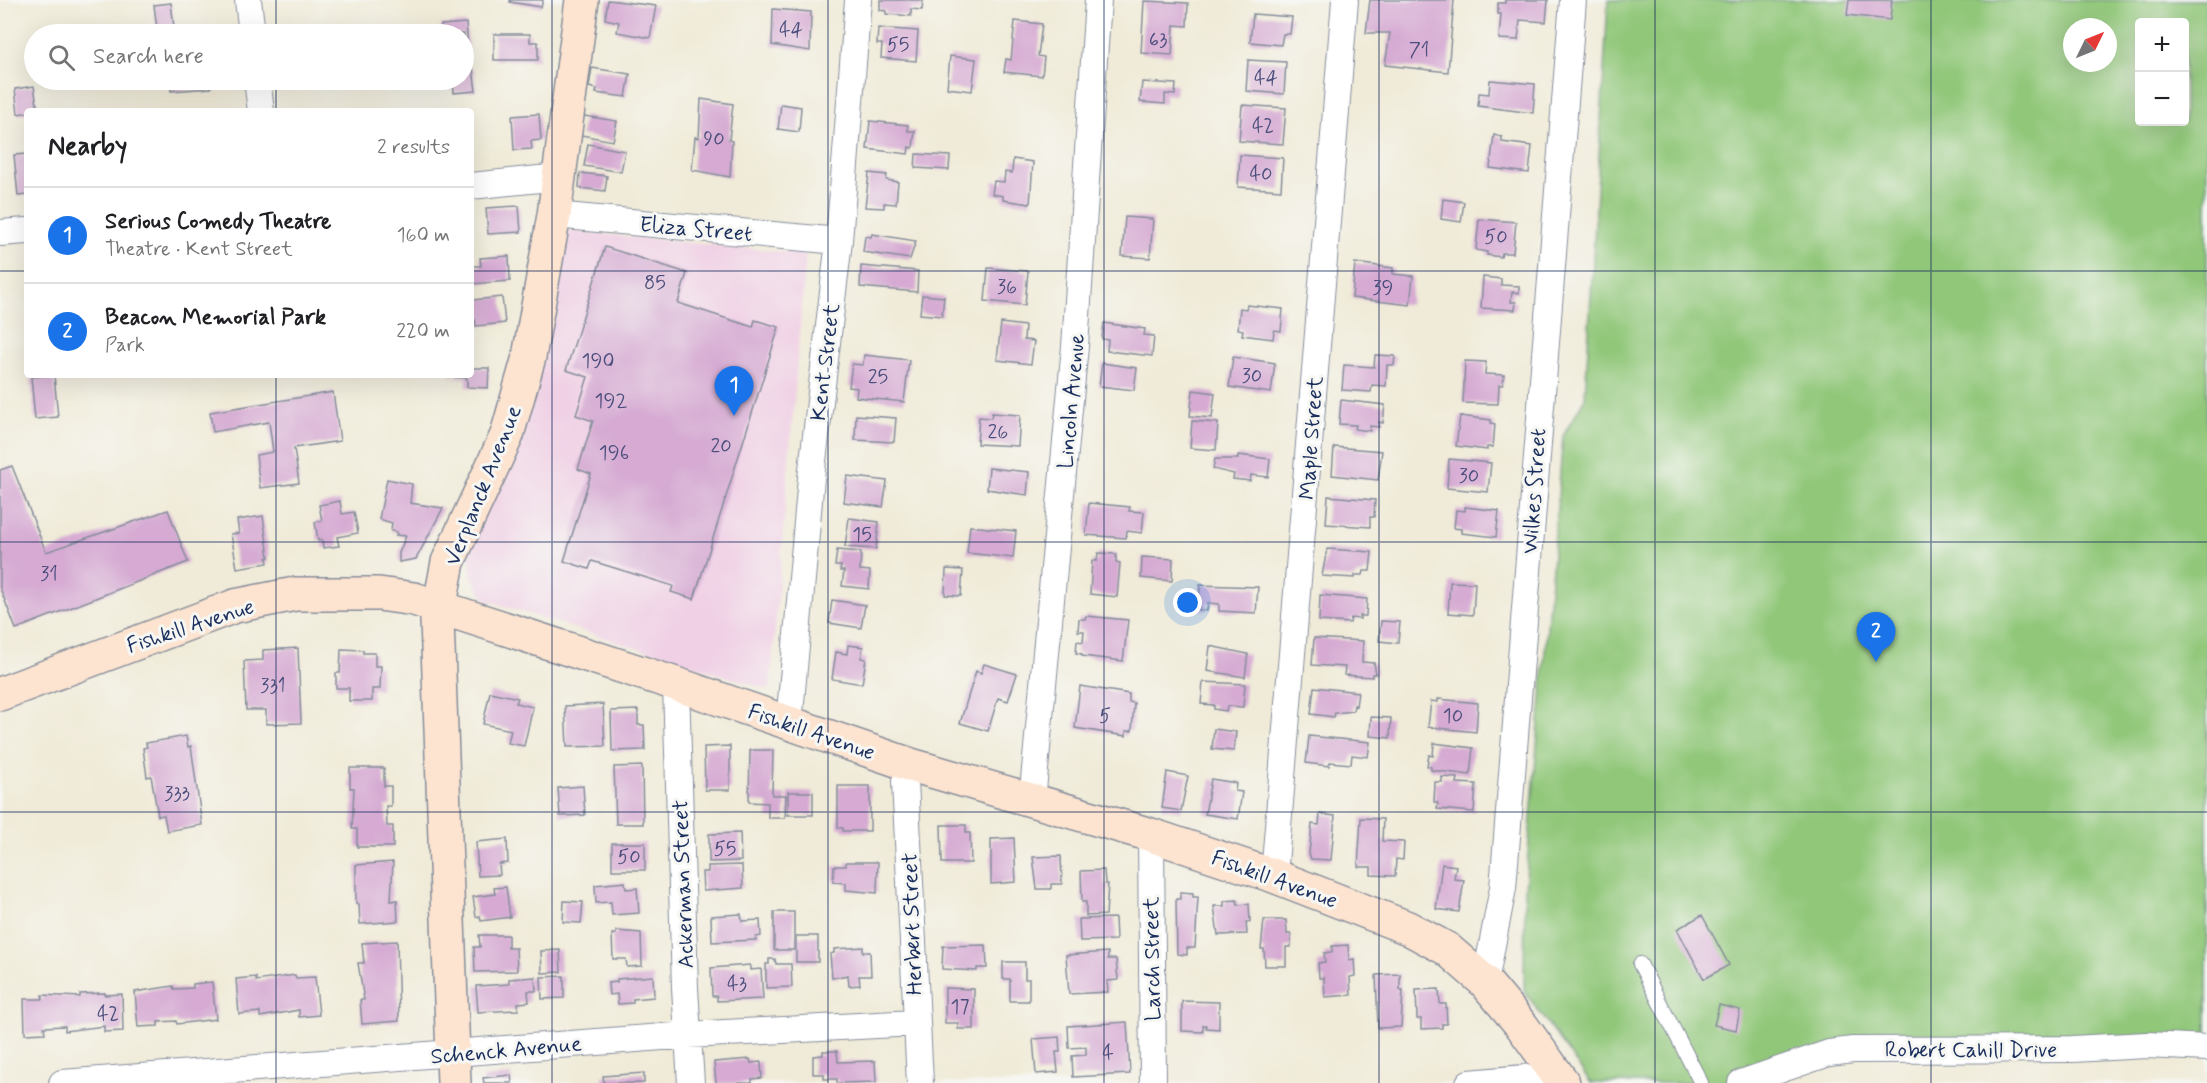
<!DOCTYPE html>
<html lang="en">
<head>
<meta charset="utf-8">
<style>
  :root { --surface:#fff; --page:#f6f6f6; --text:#202124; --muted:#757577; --line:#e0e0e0; --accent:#1a73e8 }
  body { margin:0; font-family:Mynerve,sans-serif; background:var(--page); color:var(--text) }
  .controls { position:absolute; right:18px; top:18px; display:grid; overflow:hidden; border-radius:6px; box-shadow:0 6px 24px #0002 }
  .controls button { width:54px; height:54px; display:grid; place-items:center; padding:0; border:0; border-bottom:2px solid var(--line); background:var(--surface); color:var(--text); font:30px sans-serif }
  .compass { position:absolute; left:2063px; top:18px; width:54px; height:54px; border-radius:50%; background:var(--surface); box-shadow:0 6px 24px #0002; rotate:47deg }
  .you { position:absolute; left:1188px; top:603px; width:21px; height:21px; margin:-15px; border:4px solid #fff; border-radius:50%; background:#1a73e8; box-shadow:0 0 0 9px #1a73e833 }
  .badge { display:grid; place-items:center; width:39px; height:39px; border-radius:50%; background:var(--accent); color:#fff; font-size:20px; font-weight:700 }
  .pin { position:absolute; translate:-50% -50px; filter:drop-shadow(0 2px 3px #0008) }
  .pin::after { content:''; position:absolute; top:32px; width:21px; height:18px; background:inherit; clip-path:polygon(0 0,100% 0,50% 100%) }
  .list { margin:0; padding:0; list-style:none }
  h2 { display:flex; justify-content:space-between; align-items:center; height:78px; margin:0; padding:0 24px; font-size:26px }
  h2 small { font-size:20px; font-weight:400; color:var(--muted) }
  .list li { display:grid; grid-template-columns:39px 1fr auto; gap:18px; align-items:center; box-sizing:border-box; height:96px; padding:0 24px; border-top:2px solid var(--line) }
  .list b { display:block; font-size:22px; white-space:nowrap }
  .list p { margin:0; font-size:20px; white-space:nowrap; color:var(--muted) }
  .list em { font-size:20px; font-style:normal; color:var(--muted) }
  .icon { flex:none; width:33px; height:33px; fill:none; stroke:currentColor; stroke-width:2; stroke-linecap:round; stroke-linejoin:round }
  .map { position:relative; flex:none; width:2207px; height:1083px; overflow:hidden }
  .search { position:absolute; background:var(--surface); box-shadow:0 6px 24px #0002; left:24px; top:24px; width:450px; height:66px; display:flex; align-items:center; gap:15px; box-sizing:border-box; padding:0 21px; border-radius:33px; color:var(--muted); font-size:22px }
  .panel { position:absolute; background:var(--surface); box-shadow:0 6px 24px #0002; left:24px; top:108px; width:450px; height:270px; border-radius:6px }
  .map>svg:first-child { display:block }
</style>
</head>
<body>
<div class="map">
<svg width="2207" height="1083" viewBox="0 0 2207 1083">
  <rect width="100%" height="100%" fill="#f6f6f2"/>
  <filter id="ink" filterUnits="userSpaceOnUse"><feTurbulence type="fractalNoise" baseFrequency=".0167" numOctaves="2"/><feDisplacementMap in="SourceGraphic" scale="12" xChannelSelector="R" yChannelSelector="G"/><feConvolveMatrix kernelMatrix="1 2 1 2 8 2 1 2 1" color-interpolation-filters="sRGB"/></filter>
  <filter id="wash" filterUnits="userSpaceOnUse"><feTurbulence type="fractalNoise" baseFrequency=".008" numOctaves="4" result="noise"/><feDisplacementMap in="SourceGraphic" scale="24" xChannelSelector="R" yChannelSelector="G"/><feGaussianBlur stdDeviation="1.35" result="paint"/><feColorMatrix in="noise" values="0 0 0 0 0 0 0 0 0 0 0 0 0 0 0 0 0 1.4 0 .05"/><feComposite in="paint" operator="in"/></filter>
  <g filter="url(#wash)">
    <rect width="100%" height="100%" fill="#f0ebd8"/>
    <path fill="#f0d0e5" d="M569,231L806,254L770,690L485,600L472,577L469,550L529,397Z"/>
    <path fill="#91c779" stroke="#567b6c" stroke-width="1.5" fill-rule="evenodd" d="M1608,0H2207V1048L1829,1053L1741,1083H1591L1524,991L1525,889L1563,436L1585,398ZM2140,22H2184V122H2140ZM2072,27H2108V63H2072Z"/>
    <g id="blocks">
      <path fill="#d6aad3" d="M510,0H543L541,7L510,2Z
        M608,0L656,6L650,38L617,32L619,22L605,19Z
        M880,0H923L922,10L911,9V16L886,14V11L880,10Z
        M1370,0H1454L1448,72L1385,65L1390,33H1366Z
        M1505,0H1548L1546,22L1520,20L1518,40L1499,39L1501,14H1498V3H1505Z
        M1849,0H1892L1890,20L1847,15Z
        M1144,1L1188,3L1187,26L1174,25L1172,55L1141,53Z
        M171,3L174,27L157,29L154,5Z
        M773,9L811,12L810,51L772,45Z
        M1253,14L1292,17L1290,34H1283L1281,45L1250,42Z
        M1015,21L1042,24L1038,56L1044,57L1042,76L1004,72L1006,59L1011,60Z
        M466,23L468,48H464V34H442L441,25Z
        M878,28L918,31L916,61L881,58L882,44H877Z
        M494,34H530V42H538V60H494Z
        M950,56L976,59L972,91L947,88Z
        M1248,60L1286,62L1284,94L1246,91Z
        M473,68L476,91L454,93L453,80H464V69Z
        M592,68L630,74L626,97L596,93L597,89L589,87Z
        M171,80H210L211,88L171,91Z
        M1490,80L1535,84L1533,113L1478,106L1479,93L1489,94Z
        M1142,82L1176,84L1175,95L1165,94V104L1140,102Z
        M34,86L38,111L18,114L15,89Z
        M701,99L733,104L729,140L732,141L730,177L692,170L695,137L699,138Z
        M781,104L801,107L799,132L778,129Z
        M1242,105L1286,108L1283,144L1239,141Z
        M539,114L541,140L531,141L532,149L514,150L512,116Z
        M584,116L617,121L613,141L581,135Z
        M870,121L908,125V131H915L913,148L909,147L908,154L867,149Z
        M1494,135L1502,137V142L1532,146L1529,173L1490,168Z
        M588,144L625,151L621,172L584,166Z
        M27,154V195L18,196L14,155Z
        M916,154L950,156L949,170L915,168Z
        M1240,155L1283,158L1281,190L1238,187Z
        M1013,159L1033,162L1030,204L1003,200V196L992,194L994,181L1004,182L1005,172L1012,173Z
        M580,173L607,176L605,191L579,188Z
        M869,173L887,175L886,180L898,182L896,204L884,203V208L865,207Z
        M1443,199L1464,202L1461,222L1441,219Z
        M519,206L521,232L488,234L486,208Z
        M1125,217L1153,219L1150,258L1122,256Z
        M1479,219L1516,222L1513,253H1502L1501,257L1487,255V252L1476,250Z
        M872,234L916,241L910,259L863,252L865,236L871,237Z
        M605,247L687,273L678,303L753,327L755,320L779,327L694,599L671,592L673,586L592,561L589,569L564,561L591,474L578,469L593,421L576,415L588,377L566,370Z
        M509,256L510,281L471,284V266H481L480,258Z
        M1355,263L1393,268V274L1413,276L1410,305L1352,298Z
        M861,266L918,271L917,292L860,287Z
        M988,268L1028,271L1025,305L985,301Z
        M1483,277L1501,279V285L1519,286V293L1512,292L1511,302H1516L1515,310L1481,308Z
        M922,295L944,297L942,316L920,314Z
        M502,297L505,323L476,326L475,320L471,321L473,300Z
        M1247,305L1283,309L1281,331L1274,330L1273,339L1242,335L1243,330L1238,329L1240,308L1246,309Z
        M1001,323L1025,326L1024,340L1034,341L1031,364L997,360Z
        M1104,323L1145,329L1144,335L1154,336L1152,356L1107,351L1108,340L1102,339Z
        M864,355L909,360L904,402L856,397L857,388L849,387L852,364L863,365Z
        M1375,355L1395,356L1394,365H1387L1386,386L1372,385L1371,392L1342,390L1344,365L1374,367Z
        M1233,357L1275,363L1271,393L1229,387Z
        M1465,361L1486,362L1485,374L1504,375L1503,385H1499L1498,404L1463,403Z
        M1102,363L1137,368L1134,390L1099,386Z
        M471,368H489L488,388L467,387V378L448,377L471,375Z
        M54,375L58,417L35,419L31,377Z
        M1193,390L1215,393L1212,418L1190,416Z
        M333,392L340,441L294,448L299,483L260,488L256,455L273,452L269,422L213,432L210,412Z
        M1341,400L1385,405L1383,423L1379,422V427L1370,426V431L1355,429L1356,425L1339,424Z
        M992,413L1020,415L1018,446L977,444L979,417L991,418Z
        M856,415L896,418L894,442L855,440Z
        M1460,416L1491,420V423L1495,424L1493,447H1487V450L1456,446Z
        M1192,421L1218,423L1216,450L1190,448Z
        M1334,447L1382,451L1378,480L1332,475Z
        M1238,455L1270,459L1268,477L1251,475L1250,481L1233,479L1234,474L1213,469L1215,459H1238Z
        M1449,459L1491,463L1488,492L1447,488Z
        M12,466L46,552L168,510L188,562L16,629L0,588V470Z
        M989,468L1029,472L1027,495L987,489Z
        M847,476L887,481L883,507L844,502Z
        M387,479L412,484L410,503L443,508L416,559L399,562V553L406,536L396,535L397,532L391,531L392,523L379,519Z
        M1328,496L1375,500L1374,517H1370V527L1326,524Z
        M340,501L342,514L354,512L358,533L337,537L339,546L323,548L322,540L318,541L315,522L322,521L319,505Z
        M1089,503L1130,507L1129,511L1144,512L1142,533L1127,531L1126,538L1086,535Z
        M1465,507L1499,511L1496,537L1461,533V529L1454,528L1456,510L1465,511Z
        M263,516L269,557L267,558L268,563L237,568L231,534L239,533L237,520Z
        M849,518L879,522L876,549L845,547Z
        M970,526L1016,531L1013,558L967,553Z
        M1327,549L1372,552L1370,571H1364L1363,575H1355V578L1322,576Z
        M837,550L861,552L860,570L870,571L869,589L842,586L844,571H840L841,566H835Z
        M1098,553L1116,554V562L1120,563L1117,597L1090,594L1092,561H1097Z
        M1142,557L1173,559L1172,581L1141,578Z
        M946,569L963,570L961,596L945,595Z
        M1450,582L1475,583L1473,615L1448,613Z
        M1200,585L1258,587L1256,613L1219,611V604L1208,603L1207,611L1199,610Z
        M1320,595L1367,599L1366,616H1360V619L1351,618L1350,623L1319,621Z
        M832,600L865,605L861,628L829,623Z
        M1086,616L1128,620L1123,661L1082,656V654L1076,653L1077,641L1083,642L1084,631H1078L1079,619H1085Z
        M1381,621L1400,622L1398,643L1379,641Z
        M1314,638L1363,641L1362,662L1374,663L1376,674H1372V677L1344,675L1345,667L1312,665Z
        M848,645L863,647L861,658L866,659L862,684L832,679L836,652L847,654Z
        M1210,646L1248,654L1245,677L1207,671Z
        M298,648L301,723L266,724V710H246L244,661L263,660V650Z
        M341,649L363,650V653H375V666H381L380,689H372V701H349V688H336V673H340Z
        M984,664L1017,674L1008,701L998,698L988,731L960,723L976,671L981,673Z
        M1203,682L1245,684L1243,707L1227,706L1226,711L1214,709V705L1201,704Z
        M1080,686L1129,694V702L1134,703L1132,731H1126V736L1075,728Z
        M1314,687L1358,692L1356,706L1354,705L1353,711L1335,713L1334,717L1311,714Z
        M490,692L518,698L516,703L533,707L524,746L508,743L511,730L483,724Z
        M1438,699L1478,703L1476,732L1428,727L1431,701L1438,702Z
        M603,704L605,746L567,747L565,706Z
        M638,710V725H644L645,750L612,751L611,711Z
        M1371,717L1391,718L1390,738L1370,736Z
        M1214,729L1236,732L1234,751L1212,749Z
        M186,736L188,747L191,746L202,825L167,831L164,815L158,816L151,776L147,777L143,748L147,747L146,743Z
        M1309,736L1370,742L1368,757L1352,755L1351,764L1330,762L1329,766L1306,763Z
        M1434,743L1473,748L1470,775L1431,770V767L1427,766L1429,755L1433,756Z
        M730,746V790H705L704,747Z
        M750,750H773L772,795H786L785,818H768V803L749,802Z
        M642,766L643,824H616L614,767Z
        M350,768H384V786H391V806H386L387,826H393V847H357V829H352L354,788H350Z
        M1167,772L1188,776L1181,811L1162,808Z
        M1442,777L1458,778L1457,783L1476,784L1474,812L1437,809L1438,803L1434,802L1435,782H1442Z
        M1211,779L1236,783L1235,791L1242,792L1238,819L1205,814Z
        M583,786L585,815L560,816L558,788Z
        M838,786H870V831H843V828H838Z
        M788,792H813V815H788Z
        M1320,814L1335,816L1331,860L1311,859L1309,854L1312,824L1319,825Z
        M1361,818L1383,819L1382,841L1404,842L1403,860L1396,859L1395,876L1371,875V867H1358Z
        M941,825H966V833H970L971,863H942Z
        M740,833L741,861L709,862V834Z
        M1014,838L1016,882L991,884V839Z
        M507,839L508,863L499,864L500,875L478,876L476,842Z
        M612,843H645V870H612Z
        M1061,856L1062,884H1051V889H1037L1033,857Z
        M393,862L391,901L397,900L398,921L360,924L359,904H356V865Z
        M846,862H878L877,893L846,890V883L833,882L834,866H846Z
        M1442,864L1456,866L1454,879L1464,880L1459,912L1436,909Z
        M742,865L743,888L703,891L702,872H708V866Z
        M1104,870L1105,884H1108L1106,915L1086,916V902H1082L1081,871Z
        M625,882L626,889L637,888L639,913L612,915L611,902L596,903L595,885Z
        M506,887L510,917L481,921L480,916L476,917L473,897L495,894L494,888Z
        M1180,892L1193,893V897H1198L1195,948H1187V955L1177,954L1176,899H1180Z
        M1237,900L1238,905L1249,904L1250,922H1246L1247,934L1218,935L1214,906H1224V901Z
        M564,901L583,902L581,923L563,922Z
        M774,912H794V950H774Z
        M741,914L742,921L760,920L761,936L756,937V940L712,942L711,916Z
        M1702,915L1729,965L1704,979L1677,929Z
        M1115,918L1116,940L1080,941L1079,919Z
        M1264,920H1286L1287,934H1291V947H1286V966H1265L1264,949H1261Z
        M616,931L641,933L642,966L627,967L626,959H613L612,934H616Z
        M479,935H508V948H516L517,971L475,972L474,947H480Z
        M796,936H818V962H796Z
        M397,941L399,1021L362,1024L360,1000H364L358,963H364L362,943Z
        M986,945L987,968H977V971L942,969L943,946Z
        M1348,945L1349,960L1354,959L1355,976L1350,977L1351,995L1325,997L1324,978H1319L1318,963L1325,962L1324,953L1332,952V946Z
        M863,947V952H870L871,976H859L860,985L849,986L848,975L832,978L830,954L834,953V949Z
        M560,950L561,972L542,973L541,951Z
        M1108,952V959H1116L1118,980L1107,981L1108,992L1069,994L1066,955Z
        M769,959H775L776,964H791L792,987L766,988V964H769Z
        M1003,962H1025V979H1029V1001H1010V979H1003Z
        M750,965V970L761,969L763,999L717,1001V996H712L711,968Z
        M1400,974V990H1403L1401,1027L1378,1028L1376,975Z
        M295,975L296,978L315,977L319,1015L299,1017V1010L260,1017V1012L239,1014L236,979L256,977V981Z
        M564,976V998L542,999L541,977Z
        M653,976L654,997L633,999V1003L618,1004L617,994L609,995L608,983L617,982V979Z
        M535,977L536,991H528L529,1002L518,1003V1010L478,1012L476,986L509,984V979Z
        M212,982L216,1019L177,1024L176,1021L158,1022V1026L138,1027L135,992L173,986L174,989L193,988V984Z
        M945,988L974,989V1029H958V1023H945Z
        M1439,989L1440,1004H1446L1447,1024H1442V1028L1421,1029V1019H1417L1416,990Z
        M105,993V995L122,994L123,1031L104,1032V1026L65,1031V1026L44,1027L45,1033L25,1034L24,999H43L42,995L80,997V994Z
        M1182,1001L1219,1002V1029L1206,1028V1025H1203V1032L1182,1031Z
        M1719,1005L1740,1010L1736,1030L1714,1025Z
        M1127,1022L1130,1074L1073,1077L1072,1056L1086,1055V1047L1069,1048L1068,1026Z
        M1059,1037L1060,1052H1056L1058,1072L1036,1074L1033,1039Z
        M823,1051H837L838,1062L875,1061L876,1082L837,1083V1079H824V1074H813V1056L823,1055Z
        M750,1059L751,1063L761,1062L762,1078L752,1079V1083H716L714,1062Z
        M644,1073V1083H604L603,1076Z
        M511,1075L512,1083H484L483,1078Z"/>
    </g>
  </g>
  <g filter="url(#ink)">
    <use href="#blocks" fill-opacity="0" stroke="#868d9b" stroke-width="1.5"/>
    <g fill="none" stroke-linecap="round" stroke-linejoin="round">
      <defs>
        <path id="lane" d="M1640,964L1701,1083"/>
        <path id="street" d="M248,0L252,34
          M257,80L261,111
          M471,186L559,177
          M554,215L839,241
          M0,233L27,231
          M676,684L685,988L691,1083
          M789,724L811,478L839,241L858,0
          M911,765L905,781L920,1083
          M1032,801L1075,346L1098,0
          M1151,835L1153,1083
          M1274,876L1345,0
          M1485,982L1503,888L1573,0
          M62,1083L688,1035L915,1023
          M1469,1083L1557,1075
          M1741,1083L1829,1053L1853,1050L2072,1049L2147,1045L2207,1048"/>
        <path id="secondary" d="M0,694L235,606L295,594H379L414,599L676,684L911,765L1151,835L1274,876L1408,928L1447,949L1485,982L1522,1026L1563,1083
          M454,1083L437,620L448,562L507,435L529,357L554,215L582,0"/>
      </defs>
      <use href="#lane" stroke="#868d9b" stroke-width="16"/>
      <use href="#street" stroke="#868d9b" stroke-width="28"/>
      <use href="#secondary" stroke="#868d9b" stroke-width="36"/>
      <use href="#lane" stroke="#fff" stroke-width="14"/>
      <use href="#street" stroke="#fff" stroke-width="26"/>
      <use href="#secondary" stroke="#fde4d0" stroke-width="33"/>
    </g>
  </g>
  <path fill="none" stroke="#1b2f5e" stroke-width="1.5" stroke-opacity="0.55" d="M276,0V34M552,0V1083M828,0V1083M1104,0V1083M1379,0V1083M1655,0V1083M1931,0V1083M276,80V111M0,271H27M471,271H2207M276,375V1083M0,542H2207M0,812H2207"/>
  <g text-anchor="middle" stroke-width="6" stroke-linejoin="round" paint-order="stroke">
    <g font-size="20" fill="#4a4e7b">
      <text x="791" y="36">44</text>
      <text x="1158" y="46">63</text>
      <text x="898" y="51">55</text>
      <text x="1419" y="56">71</text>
      <text x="1266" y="84">44</text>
      <text x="1263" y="132">42</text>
      <text x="714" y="145">90</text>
      <text x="1261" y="180">40</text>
      <text x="1496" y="243">50</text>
      <text x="655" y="289">85</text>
      <text x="1007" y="293">36</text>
      <text x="1383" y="294">39</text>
      <text x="598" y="367">190</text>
      <text x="1252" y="382">30</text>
      <text x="878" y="383">25</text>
      <text x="611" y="407">192</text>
      <text x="998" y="438">26</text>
      <text x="721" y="452">20</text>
      <text x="614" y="459">196</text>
      <text x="1469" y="482">30</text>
      <text x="862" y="541">15</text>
      <text x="49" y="580">31</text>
      <text x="273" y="692">331</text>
      <text x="1105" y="722">5</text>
      <text x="1453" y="722">10</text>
      <text x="177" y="800">333</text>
      <text x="725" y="855">55</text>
      <text x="629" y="863">50</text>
      <text x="737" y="990">43</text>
      <text x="960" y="1013">17</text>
      <text x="108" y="1020">42</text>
      <text x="1108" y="1059">4</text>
    </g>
    <g font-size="22" fill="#1b2f5e" stroke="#f6f6f2">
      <text transform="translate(696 228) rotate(5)" y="8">Eliza Street</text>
      <text transform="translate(824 362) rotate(-83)" y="8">Kent Street</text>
      <text transform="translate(1070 401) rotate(-85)" y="8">Lincoln Avenue</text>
      <text transform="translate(1310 438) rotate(-86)" y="8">Maple Street</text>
      <text transform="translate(482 485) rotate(-68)" y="8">Verplanck Avenue</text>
      <text transform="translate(1533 491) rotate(-86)" y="8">Wilkes Street</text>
      <text transform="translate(190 625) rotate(-18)" y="8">Fishkill Avenue</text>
      <text transform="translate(812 731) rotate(19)" y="8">Fishkill Avenue</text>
      <text transform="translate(1275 878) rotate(20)" y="8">Fishkill Avenue</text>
      <text transform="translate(682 884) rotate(-92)" y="8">Ackerman Street</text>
      <text transform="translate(911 924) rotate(-92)" y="8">Herbert Street</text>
      <text transform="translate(1151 959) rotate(-91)" y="8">Larch Street</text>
      <text transform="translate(506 1049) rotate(-5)" y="8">Schenck Avenue</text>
      <text x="1971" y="1057">Robert Cahill Drive</text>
    </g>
  </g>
</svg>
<div class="controls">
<button>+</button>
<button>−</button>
</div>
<svg class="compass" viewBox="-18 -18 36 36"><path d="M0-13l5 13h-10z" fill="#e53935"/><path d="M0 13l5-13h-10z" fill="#757577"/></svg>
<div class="you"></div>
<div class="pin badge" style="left:734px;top:416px">1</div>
<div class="pin badge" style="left:1876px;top:662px">2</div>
<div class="search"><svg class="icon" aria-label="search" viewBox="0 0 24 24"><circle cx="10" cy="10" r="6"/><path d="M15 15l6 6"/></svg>Search here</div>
<section class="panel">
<h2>Nearby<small>2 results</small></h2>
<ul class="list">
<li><span class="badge">1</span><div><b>Serious Comedy Theatre</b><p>Theatre · Kent Street</p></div><em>160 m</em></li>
<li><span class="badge">2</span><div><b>Beacon Memorial Park</b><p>Park</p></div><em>220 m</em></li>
</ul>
</section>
</div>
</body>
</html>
